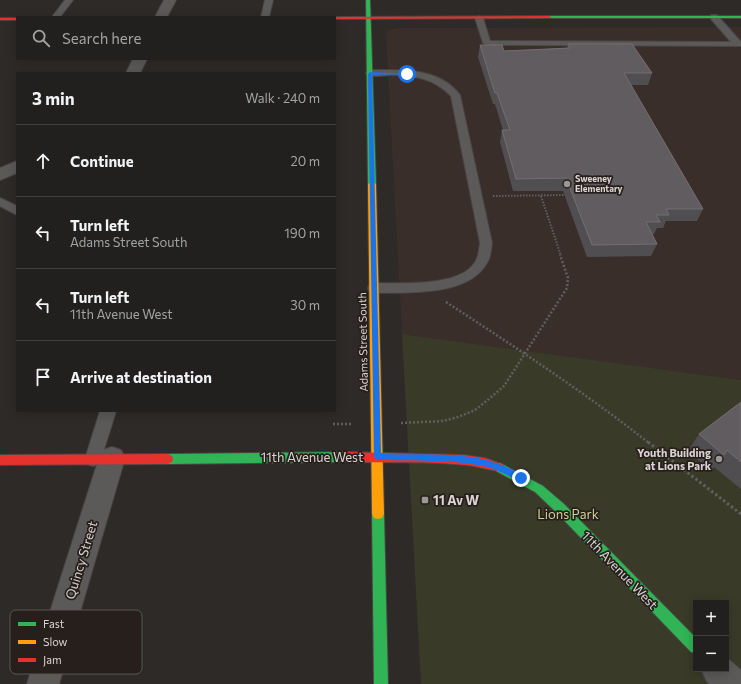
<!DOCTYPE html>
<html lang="en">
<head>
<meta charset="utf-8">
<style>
  :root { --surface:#22201e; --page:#2e2d2b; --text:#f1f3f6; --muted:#a2a3a4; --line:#3f3e3c }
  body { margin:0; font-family:Commissioner,sans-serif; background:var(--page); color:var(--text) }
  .controls { position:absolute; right:12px; bottom:12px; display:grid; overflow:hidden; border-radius:0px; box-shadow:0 2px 10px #0003 }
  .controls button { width:36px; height:36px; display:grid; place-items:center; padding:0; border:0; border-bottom:1px solid var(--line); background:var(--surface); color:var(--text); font:20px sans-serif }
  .stop { position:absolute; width:12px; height:12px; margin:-9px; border:3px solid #1a73e8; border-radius:50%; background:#fff }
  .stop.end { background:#1a73e8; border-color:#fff; box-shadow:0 1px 4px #0008 }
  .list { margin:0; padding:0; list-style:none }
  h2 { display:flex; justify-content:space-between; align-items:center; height:52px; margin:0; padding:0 16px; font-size:17px }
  h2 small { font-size:13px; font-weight:400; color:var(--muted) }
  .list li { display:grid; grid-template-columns:26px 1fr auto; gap:12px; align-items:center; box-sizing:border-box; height:72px; padding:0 16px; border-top:1px solid var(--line) }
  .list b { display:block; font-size:15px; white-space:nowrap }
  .list p { margin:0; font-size:13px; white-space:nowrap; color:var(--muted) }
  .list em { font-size:13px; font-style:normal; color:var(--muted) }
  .icon { flex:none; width:22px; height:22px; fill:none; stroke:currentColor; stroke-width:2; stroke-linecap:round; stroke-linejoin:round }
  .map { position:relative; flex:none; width:741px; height:684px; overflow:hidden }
  .search { position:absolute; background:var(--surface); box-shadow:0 2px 10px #0003; left:16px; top:16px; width:320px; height:44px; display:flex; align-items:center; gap:10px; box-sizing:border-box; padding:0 14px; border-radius:0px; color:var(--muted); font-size:15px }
  .panel { position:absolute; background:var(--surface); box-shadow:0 2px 10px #0003; left:16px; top:72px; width:320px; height:340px; border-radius:0px }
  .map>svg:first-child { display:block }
</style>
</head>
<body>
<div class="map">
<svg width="741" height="684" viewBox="0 0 741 684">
  <rect width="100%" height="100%" fill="#2e2a28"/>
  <path fill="#3a2e2a" d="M741,27V380L402,334L386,34L388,30L400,28Z"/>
  <path fill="#393a28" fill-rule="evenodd" d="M402,334L741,380V684H421ZM696,603H726V669H696Z"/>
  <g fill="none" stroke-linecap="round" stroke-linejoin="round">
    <defs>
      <path id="lane" d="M65,0H73L60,17H52Z
        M265,0H273L269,17H261Z
        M711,15H717L741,42V46L487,45L483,43L475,18L479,16L483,18L490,41L731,42L711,19Z
        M370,70C401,70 439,67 460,95L492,243C491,249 491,256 488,261C470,297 409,292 374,293L369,291L368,288L369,285L374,283C400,283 466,288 477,258C479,254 479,248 480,243L451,96C434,78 413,75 389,75C382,76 374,77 367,75L366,73Z
        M0,198L17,206V215L0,206Z
        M100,411H116L101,459L99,464L93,466L87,464L85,459Z"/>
      <path id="street" d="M164,0H176L167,17H155Z
        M133,59H147L140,73H126Z
        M17,161V173L0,180V168Z
        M112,447L121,450L125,458L59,684H27L99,458L103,450Z
        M726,657L741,670V684H709L706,680L701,669H726Z"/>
      <path id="fast" d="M366,0H370L376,184L372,186L368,184Z
        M549,16H741V18H547V17Z
        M347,452L351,454L352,457L351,460L347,462L168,464L164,462L163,459L164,456L168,454Z
        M500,463L543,486L564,504L696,638V653L691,652L556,512L535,492L496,471L495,468L496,465Z
        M378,509L382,510L384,514L388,684H374L372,514L374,510Z"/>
      <path id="slow" d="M372,182L376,184L384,514L382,518L378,519L374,518L372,514L368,184Z"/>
      <path id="jam" d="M549,16L551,17V18L335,19V17H333Z
        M0,18H17V20H0Z
        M347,452L465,455L485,458L504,465L505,468L504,471C498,473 474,465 465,465C426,461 386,463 347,462L343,460L342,457L343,454Z
        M168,454L172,456L173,459L172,462L168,464L0,465V455Z"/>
    </defs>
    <use href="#lane" stroke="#494544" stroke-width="2"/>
    <use href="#street" stroke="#494544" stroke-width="2"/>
    <use href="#fast" stroke="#494544" stroke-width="2"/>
    <use href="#slow" stroke="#494544" stroke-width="2"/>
    <use href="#jam" stroke="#494544" stroke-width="2"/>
    <path stroke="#615f5e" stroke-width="2" stroke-dasharray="1.5 1.5" stroke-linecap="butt" d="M493,196L566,195
      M541,196L561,256"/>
    <path stroke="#615f5e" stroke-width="2.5" stroke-dasharray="2 2" stroke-linecap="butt" d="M446,302C515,347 584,392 649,443
      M401,423L443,421L458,417L475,410L489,399L504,386L567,288L568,278L560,255
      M333,424H352"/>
    <path stroke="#615f5e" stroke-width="3" stroke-dasharray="2.5 2.5" stroke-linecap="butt" d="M648,442L741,514"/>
    <use href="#lane" fill="#5c5a59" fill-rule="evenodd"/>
    <use href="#street" fill="#5c5a59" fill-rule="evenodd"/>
    <use href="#fast" fill="#30b455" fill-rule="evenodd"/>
    <use href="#slow" fill="#ff9f0a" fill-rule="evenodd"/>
    <use href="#jam" fill="#e5322d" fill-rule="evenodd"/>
  </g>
  <path fill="#514e52" d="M568,44L652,73L648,85H631L703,209L697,221H666L663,228H657L654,234H652L657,244L651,256L587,257L563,191H513L500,142L502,130H503L495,104H493L478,57L480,45L504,51L567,48Z
    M741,402V489L714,467L711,471L688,451L699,434Z"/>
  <path fill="#605c5f" stroke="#736f71" d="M568,44H632L652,73H624L703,209H666L669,215H656L660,222H646L657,244L592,245L566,178L516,179L502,130H510L497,93H495L480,45H502L504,51L570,48Z
    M741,402V462L727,450L724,455L699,434Z"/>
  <path fill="#1a73e8" d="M370,72L409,74L372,75L381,454C414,455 456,452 486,460C500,464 512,469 524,475V480L521,481C509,477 499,470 487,467C456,459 410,461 378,460L374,457L368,74Z"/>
  <g fill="#9d9896" stroke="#261f1c" stroke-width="1.5">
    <circle cx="567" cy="184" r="4"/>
    <circle cx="719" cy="459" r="4"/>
    <rect x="421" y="496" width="8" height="8" rx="2"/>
  </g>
  <g text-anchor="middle" stroke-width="3.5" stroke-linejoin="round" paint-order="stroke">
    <g font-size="9" font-weight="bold" fill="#d9d4d2" stroke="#261f1c" text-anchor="start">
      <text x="575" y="182">Sweeney<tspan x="575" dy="10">Elementary</tspan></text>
    </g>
    <g font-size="11" fill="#d9d4d2" stroke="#261f1c">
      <text transform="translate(363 342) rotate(-91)" y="4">Adams Street South</text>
    </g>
    <g font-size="11" font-weight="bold" fill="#d9d4d2" stroke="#261f1c" text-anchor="end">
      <text x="711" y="457">Youth Building<tspan x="711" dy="13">at Lions Park</tspan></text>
    </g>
    <g font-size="13" fill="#d9d4d2" stroke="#261f1c">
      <text x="312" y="462">11th Avenue West</text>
      <text transform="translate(81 560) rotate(-73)" y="5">Quincy Street</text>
      <text transform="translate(620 570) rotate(46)" y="5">11th Avenue West</text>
    </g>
    <g font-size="13" font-weight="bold" fill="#d9d4d2" stroke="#261f1c" text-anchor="start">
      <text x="433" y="505">11 Av W</text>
    </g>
    <g font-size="13" fill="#cdd098" stroke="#261f1c">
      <text x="568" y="519">Lions Park</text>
    </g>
  </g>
  <rect x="10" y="610" width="132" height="64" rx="6" fill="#261f1c" stroke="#5c5553" stroke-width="1"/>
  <rect x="18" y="622" width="18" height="4" fill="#30b455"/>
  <rect x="18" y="640" width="18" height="4" fill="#ff9f0a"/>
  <rect x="18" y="658" width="18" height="4" fill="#e5322d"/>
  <g font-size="11" fill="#d9d4d2">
    <text x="43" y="628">Fast</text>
    <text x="43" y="646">Slow</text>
    <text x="43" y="664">Jam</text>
  </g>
</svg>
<div class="controls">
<button>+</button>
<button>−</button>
</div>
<div class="stop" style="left:407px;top:74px"></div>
<div class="stop end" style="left:521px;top:478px"></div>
<div class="search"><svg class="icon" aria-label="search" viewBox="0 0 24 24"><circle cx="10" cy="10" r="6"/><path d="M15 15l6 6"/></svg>Search here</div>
<section class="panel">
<h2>3 min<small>Walk · 240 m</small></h2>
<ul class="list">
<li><svg class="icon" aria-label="ahead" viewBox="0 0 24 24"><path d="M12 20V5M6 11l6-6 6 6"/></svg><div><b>Continue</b></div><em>20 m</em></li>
<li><svg class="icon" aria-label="left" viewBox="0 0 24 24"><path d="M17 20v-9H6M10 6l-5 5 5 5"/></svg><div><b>Turn left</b><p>Adams Street South</p></div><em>190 m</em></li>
<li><svg class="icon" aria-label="left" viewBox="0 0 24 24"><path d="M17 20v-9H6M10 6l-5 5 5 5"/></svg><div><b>Turn left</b><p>11th Avenue West</p></div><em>30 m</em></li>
<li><svg class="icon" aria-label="arrive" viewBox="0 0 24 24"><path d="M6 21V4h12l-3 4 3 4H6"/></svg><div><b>Arrive at destination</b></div></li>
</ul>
</section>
</div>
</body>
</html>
